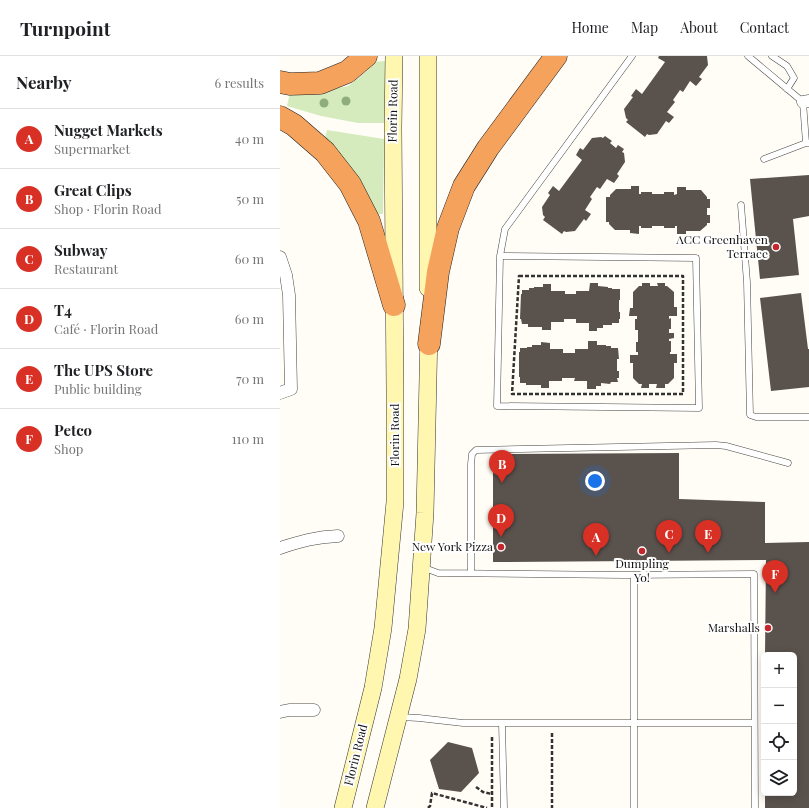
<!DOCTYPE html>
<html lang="en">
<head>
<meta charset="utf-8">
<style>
  :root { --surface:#fff; --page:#f2f2f2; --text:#202124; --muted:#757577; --line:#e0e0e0; --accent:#d93025 }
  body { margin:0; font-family:"Playfair Display",serif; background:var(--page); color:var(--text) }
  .controls { position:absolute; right:12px; bottom:12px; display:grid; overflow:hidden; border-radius:6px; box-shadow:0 2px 10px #0003 }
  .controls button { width:36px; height:36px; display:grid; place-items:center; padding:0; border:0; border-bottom:1px solid var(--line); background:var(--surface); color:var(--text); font:20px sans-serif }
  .you { position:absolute; left:315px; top:425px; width:14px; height:14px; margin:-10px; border:3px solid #fff; border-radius:50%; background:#1a73e8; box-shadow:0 0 0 6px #1a73e833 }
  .badge { display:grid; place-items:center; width:26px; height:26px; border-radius:50%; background:var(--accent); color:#fff; font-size:13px; font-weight:700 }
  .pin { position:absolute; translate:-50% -33px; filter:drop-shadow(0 1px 2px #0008) }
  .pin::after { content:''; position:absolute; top:21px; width:14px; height:12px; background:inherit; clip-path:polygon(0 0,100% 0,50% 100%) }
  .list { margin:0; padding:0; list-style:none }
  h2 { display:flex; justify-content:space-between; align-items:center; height:52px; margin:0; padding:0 16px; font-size:17px }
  h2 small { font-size:13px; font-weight:400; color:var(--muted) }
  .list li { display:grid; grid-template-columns:26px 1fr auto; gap:12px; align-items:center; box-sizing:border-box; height:60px; padding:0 16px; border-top:1px solid var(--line) }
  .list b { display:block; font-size:15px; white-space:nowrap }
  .list p { margin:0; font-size:13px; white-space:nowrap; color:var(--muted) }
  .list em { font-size:13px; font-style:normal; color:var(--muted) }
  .icon { flex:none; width:22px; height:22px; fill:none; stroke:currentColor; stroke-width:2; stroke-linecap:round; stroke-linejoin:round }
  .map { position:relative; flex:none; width:529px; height:752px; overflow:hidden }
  header { display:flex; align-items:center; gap:24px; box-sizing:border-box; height:56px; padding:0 20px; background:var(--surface); border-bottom:1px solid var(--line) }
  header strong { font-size:19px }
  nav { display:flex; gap:22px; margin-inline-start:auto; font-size:14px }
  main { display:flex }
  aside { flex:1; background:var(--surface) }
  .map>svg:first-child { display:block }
</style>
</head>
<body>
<header>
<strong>Turnpoint</strong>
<nav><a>Home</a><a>Map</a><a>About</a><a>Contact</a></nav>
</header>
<main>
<aside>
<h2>Nearby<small>6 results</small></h2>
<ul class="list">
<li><span class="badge">A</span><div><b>Nugget Markets</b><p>Supermarket</p></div><em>40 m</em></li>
<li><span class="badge">B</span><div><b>Great Clips</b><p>Shop · Florin Road</p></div><em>50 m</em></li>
<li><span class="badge">C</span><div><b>Subway</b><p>Restaurant</p></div><em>60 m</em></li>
<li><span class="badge">D</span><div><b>T4</b><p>Café · Florin Road</p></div><em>60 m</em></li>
<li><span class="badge">E</span><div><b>The UPS Store</b><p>Public building</p></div><em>70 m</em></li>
<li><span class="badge">F</span><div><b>Petco</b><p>Shop</p></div><em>110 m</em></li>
</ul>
</aside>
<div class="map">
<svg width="529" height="752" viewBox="0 0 529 752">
  <rect width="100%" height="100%" fill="#fffdf5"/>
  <path fill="#d5ebbd" d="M107,5L104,67H78L41,60L7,50L10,37H35L68,30L89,13L90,6Z
    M47,74L104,83L103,158H94L44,87Z"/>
  <path fill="#5a524d" d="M379,0H427L428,9L419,21L422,23L416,30L410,25L403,36L400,34L393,44L395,46L387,56L394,61L389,67L386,65L377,78L369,79L367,78L365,81L346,66L348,64L346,62L344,53L353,41L351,40L356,33L362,38L385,6L378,2Z
    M325,80L332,85L330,87L336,92L338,89L344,93L342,96L344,97L345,106L337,118L339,120L334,127L327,123L320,133L317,131L310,141L312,143L305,154L311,158L306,165L304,163L295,175L286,176L284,175L282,178L263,164L265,161L263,159L262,151L270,139L268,137L273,130L279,135L302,104L296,99L300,92L303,94L312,82L321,81L323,82Z
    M529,119V160L513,163L519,219L480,223L470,123Z
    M351,130H359V138H361V136H372V138H384V136H394V139L397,138V131H406V134H421L427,141V143H430V152H427V159H430V167H427V169L420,175H406V178H397V170H395V172H384V170H372V172H361V170H359V178L350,177V174H335L329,168V166H326V141H330V139L336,133H351Z
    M310,227H318V230L328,231V232H332V233H340V244H339V256H340V263H339V267H332V269H323V272H317V275H309V267H296V263H284V266H271V274H262V271H248V268H242L241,263H240L241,238H242V234H249V232H254V231H263V228H271V235H285V238H296V235H309Z
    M362,227H370V230H378L377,227H385V230H387L394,236V251H397V260H389V263L391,262V273H389V277H394V282L389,283V285H391V296H390V298H397V307H394V322L388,328H385V332H376L377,328H369V332H361L362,328H359L353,322V307H350V299H358V296H356V286H358V274H355V263H357V260H349L350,252H353V236L359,230H362Z
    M521,237L528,293H529V331L491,335L480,242Z
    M308,285H317V289H326V290H331V292H338L339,303H337V315H339V322H337L338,326H331L330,328L321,327V330H316V333H307V325H294L295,322H282V325H269V332H261V329H246V327H240V321H239V296H240V292H247V291H252V289H261V286L270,287V293H283V297H295V293H308Z
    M399,397V443L485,446V487L529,486V752H485V737H514V599H485L486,504L213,506V398Z
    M168,686L192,692L199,717L181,736L159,733L150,704Z"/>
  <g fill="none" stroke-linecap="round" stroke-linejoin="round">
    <defs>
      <path id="lane" d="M468,0L523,46L526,87
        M492,0L507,10L514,22L507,33
        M484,103L526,87H529
        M461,149L467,226L470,359L476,361H529
        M220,200L416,202L419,352L217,350L220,200L225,173L352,0
        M142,511L158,517L344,519L474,518L475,752
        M191,517V408L192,398L196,394L436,389L446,390L508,407
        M354,519V752
        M120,661L139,662L183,667H474
        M222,667L224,752"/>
      <path id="street" d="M523,46L529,45
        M0,201L6,219L9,239L11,333L0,337
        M0,492C21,485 36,481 58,480
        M0,656L9,654H34"/>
      <path id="secondary" d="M148,0V232
        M63,752L93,632L103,572L115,446V334L113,72L114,0
        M95,752L128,623L137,573L145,457L149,276"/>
      <path id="highway" d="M0,26L10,28L40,27L67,16L86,0
        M0,61L14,69L45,96L70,128L89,165L114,249
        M149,288L158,216L168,172L184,130L208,92L276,0"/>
    </defs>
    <use href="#lane" stroke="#444" stroke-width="7"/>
    <use href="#street" stroke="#444" stroke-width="13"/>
    <use href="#secondary" stroke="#333" stroke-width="18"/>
    <use href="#highway" stroke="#222" stroke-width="23"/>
    <path stroke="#333" stroke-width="2.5" stroke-dasharray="4 2" stroke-linecap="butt" d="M239,220H403V338H232Z
      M272,677V752
      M212,681V752
      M196,731L203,736L212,738
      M148,752L150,750L152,737L207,752"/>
    <use href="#lane" stroke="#fff" stroke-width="6"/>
    <use href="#street" stroke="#fff" stroke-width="12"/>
    <use href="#secondary" stroke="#fff6b0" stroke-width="17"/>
    <use href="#highway" stroke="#f5a25d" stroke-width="22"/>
  </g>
  <g fill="#8dad7f">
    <circle cx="66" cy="45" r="4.5"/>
    <circle cx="44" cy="47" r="4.5"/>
  </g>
  <g fill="#c4262e" stroke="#fff" stroke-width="1.5">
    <circle cx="496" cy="191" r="4"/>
    <circle cx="221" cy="491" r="4"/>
    <circle cx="362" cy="495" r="4"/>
    <circle cx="488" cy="572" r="4"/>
  </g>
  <g text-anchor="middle" stroke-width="4" stroke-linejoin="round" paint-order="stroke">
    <g font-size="12" fill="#111" stroke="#fff">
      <text transform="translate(113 55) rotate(-89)" y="4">Florin Road</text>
      <text transform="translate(115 379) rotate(-90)" y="4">Florin Road</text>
      <text transform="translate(76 699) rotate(-76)" y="4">Florin Road</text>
    </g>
    <g font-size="12" fill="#111" stroke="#fff" text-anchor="end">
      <text x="488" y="188">ACC Greenhaven<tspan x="488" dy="14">Terrace</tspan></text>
      <text x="213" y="495">New York Pizza</text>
      <text x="362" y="512" text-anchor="middle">Dumpling<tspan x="362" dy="14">Yo!</tspan></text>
      <text x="480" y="576">Marshalls</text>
    </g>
  </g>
</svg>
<div class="controls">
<button>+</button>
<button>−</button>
<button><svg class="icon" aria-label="locate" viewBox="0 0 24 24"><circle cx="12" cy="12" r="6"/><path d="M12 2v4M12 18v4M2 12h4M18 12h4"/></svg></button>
<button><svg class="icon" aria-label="layers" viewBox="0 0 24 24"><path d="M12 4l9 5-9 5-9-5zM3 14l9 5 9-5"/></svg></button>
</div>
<div class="you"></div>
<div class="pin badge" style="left:316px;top:500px">A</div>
<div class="pin badge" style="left:222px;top:427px">B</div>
<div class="pin badge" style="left:389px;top:497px">C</div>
<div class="pin badge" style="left:221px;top:481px">D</div>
<div class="pin badge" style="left:428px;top:497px">E</div>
<div class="pin badge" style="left:495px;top:537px">F</div>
</div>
</main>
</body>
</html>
